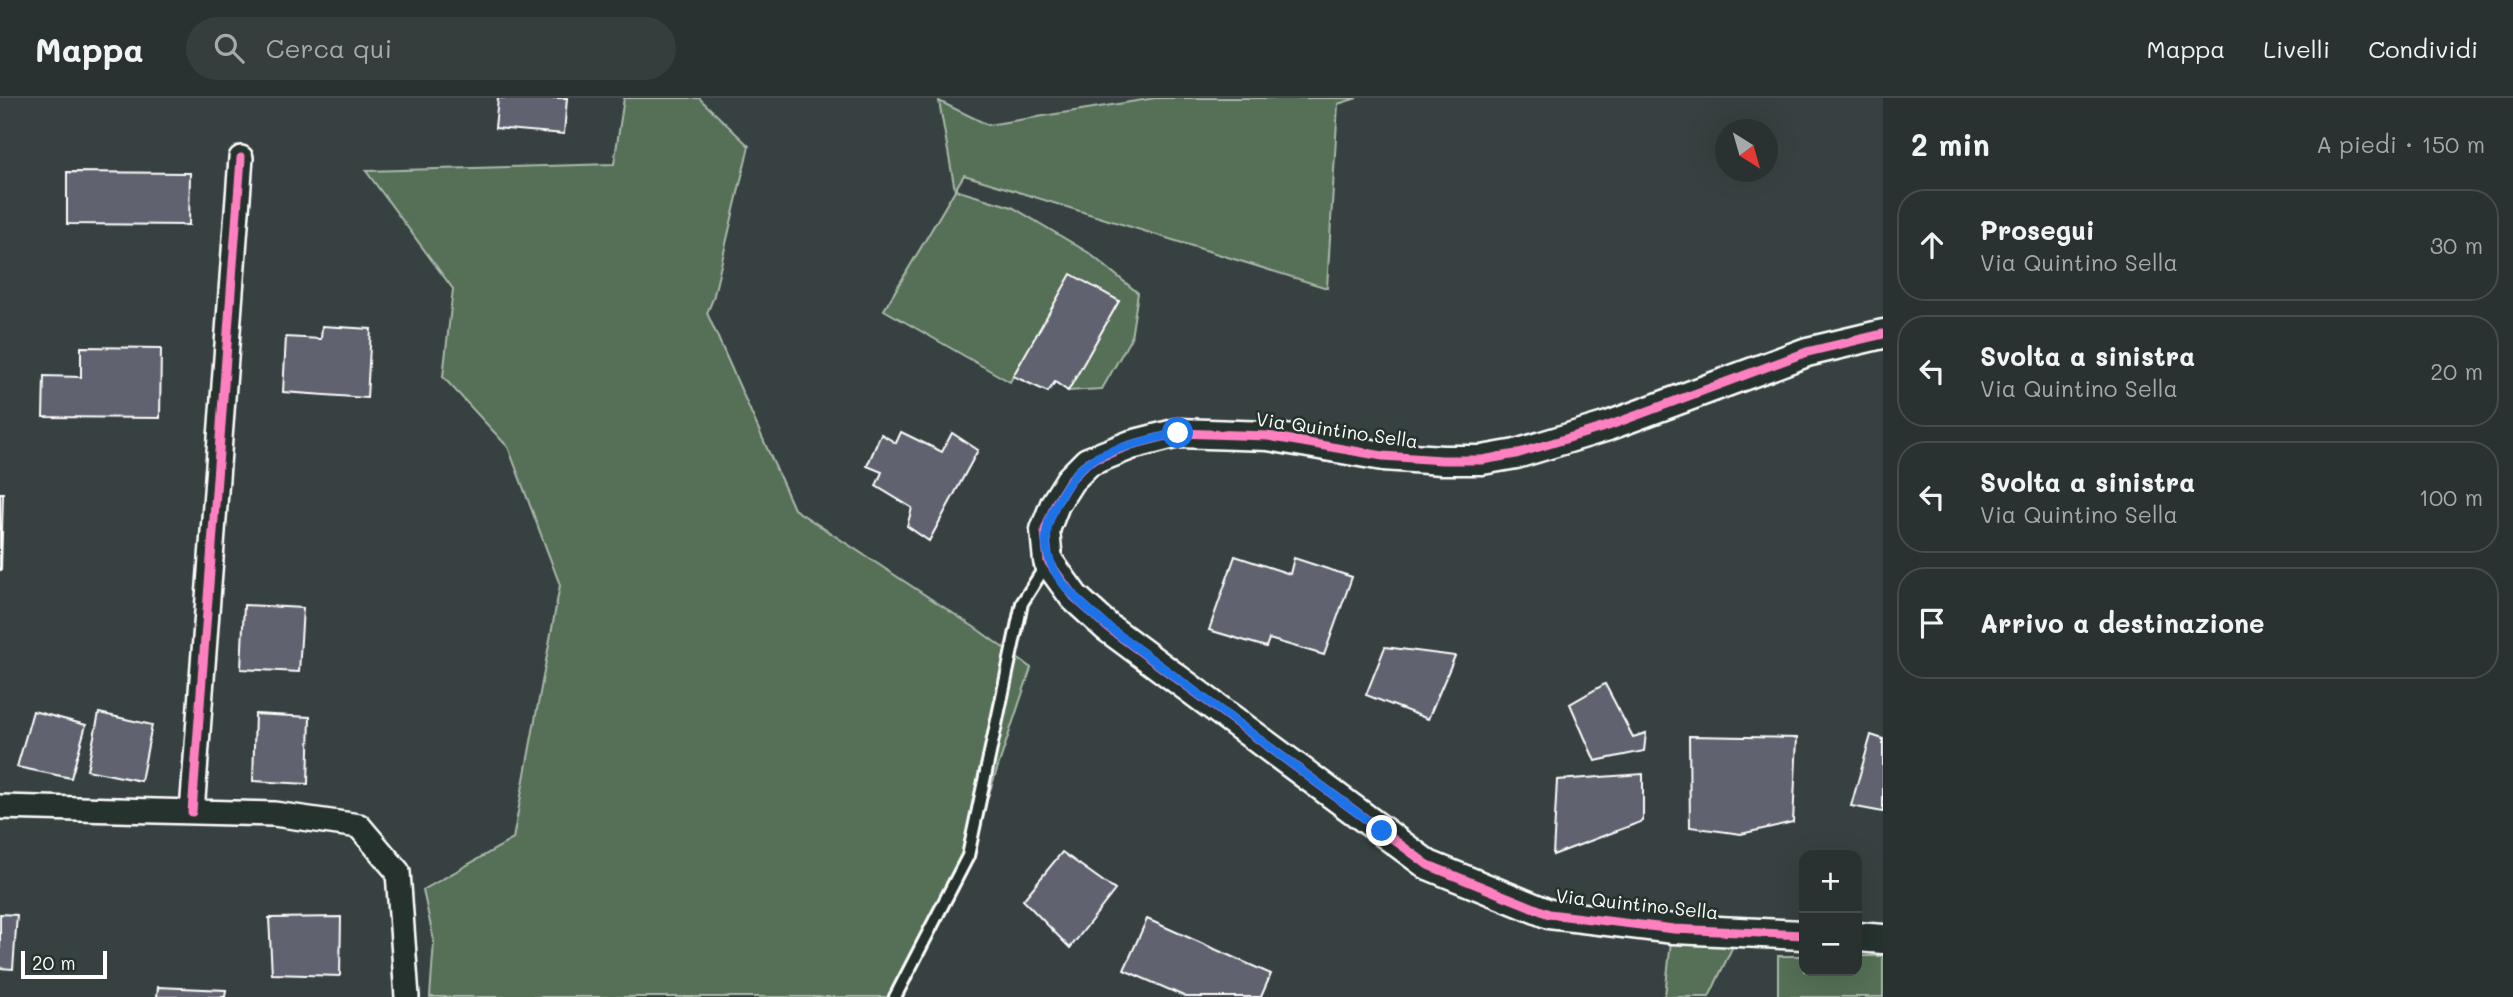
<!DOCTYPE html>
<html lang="it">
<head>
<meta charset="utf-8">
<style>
  :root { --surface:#2a3131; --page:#363d3d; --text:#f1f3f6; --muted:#a5a9ab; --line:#464c4d }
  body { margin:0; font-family:Mali,sans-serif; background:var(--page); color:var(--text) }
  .controls { position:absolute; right:21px; bottom:21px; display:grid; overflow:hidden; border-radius:14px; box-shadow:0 7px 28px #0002 }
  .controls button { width:63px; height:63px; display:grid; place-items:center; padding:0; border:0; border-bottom:2px solid var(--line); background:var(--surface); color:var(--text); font:35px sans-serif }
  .compass { position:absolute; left:1715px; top:21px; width:63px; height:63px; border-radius:50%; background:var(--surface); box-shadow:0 7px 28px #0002; rotate:143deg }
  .scale { position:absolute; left:21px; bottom:18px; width:86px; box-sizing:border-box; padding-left:7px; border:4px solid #fff; border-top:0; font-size:19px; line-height:24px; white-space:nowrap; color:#fff; -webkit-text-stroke:5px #26332d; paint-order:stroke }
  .stop { position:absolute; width:21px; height:21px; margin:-16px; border:5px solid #1a73e8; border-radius:50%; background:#fff }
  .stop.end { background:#1a73e8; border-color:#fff; box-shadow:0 2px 7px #0008 }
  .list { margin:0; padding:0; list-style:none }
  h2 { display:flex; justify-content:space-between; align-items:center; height:91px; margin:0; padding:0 28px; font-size:30px }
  h2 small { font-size:23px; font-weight:400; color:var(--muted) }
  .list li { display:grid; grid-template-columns:46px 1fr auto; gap:21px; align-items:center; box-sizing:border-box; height:112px; margin:0 14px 14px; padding:0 14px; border:2px solid var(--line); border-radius:28px }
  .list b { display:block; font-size:26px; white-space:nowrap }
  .list p { margin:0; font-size:23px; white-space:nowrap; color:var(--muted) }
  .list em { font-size:23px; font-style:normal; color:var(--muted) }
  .icon { flex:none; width:38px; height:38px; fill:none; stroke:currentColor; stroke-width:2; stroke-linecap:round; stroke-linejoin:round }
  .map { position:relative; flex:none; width:1883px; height:899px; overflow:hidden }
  header { display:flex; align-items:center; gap:42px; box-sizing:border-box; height:98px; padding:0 35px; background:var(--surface); border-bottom:2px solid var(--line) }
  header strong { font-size:33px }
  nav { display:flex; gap:38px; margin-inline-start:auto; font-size:24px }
  .search { width:490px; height:63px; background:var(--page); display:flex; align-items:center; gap:18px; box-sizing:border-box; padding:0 24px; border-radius:38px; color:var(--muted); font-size:26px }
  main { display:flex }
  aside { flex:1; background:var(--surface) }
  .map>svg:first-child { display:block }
</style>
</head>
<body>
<header>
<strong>Mappa</strong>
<div class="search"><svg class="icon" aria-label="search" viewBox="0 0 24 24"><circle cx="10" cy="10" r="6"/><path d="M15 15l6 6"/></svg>Cerca qui</div>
<nav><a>Mappa</a><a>Livelli</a><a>Condividi</a></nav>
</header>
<main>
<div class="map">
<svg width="1883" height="899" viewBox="0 0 1883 899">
  <rect width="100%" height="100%" fill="#384141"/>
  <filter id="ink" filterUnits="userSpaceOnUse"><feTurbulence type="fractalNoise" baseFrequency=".0143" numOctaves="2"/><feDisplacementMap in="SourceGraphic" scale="14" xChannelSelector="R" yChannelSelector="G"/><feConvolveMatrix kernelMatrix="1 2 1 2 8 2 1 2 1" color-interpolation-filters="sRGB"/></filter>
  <g filter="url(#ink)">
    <path fill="#547057" stroke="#aab8ab" stroke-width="2" d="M624,0H699L749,48L713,201L707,215L794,411L977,531L1031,570L968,758L895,899H430L434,843L423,792L513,741L560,487L508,349L443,279L453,191L366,73L614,66Z
      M1155,0H1357L1338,6L1327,190L964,77L955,92L1012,109L1089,155L1138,195L1131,240L1102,291L1068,293L1119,203L1071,177L1010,284L884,212L955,92L939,3L988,27Z
      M1671,843L1733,848L1709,899H1661L1665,897Z
      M1778,858H1804V873H1857V858H1883V899H1778Z"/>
    <path fill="#61626f" stroke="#fff" stroke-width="2" d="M498,0H567L564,36L495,30Z
      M67,74L190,75L189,127L67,126Z
      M1071,176L1119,203L1068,293L1055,284L1048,294L1013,278Z
      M322,228L371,231L367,300L283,294L286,239L321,241Z
      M81,249L161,250L160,320L43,319L44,278L81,279Z
      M901,334L942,354L952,335L978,352L929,443L907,428L912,410L876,388L882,374L867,368L881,336L896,345Z
      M0,395H3L1,472H0Z
      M1235,458L1290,476L1294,460L1352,479L1324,557L1269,541L1266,549L1209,532Z
      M244,507L303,510L299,574L241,571Z
      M1385,549L1455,558L1428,621L1366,597Z
      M1605,586L1633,639L1646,635L1644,653L1595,663L1570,606Z
      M33,613L86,627L71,680L17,669Z
      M99,615L152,627L141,683L87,672Z
      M255,616L310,619L308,686L253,683Z
      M1871,637L1883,641V714L1851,708Z
      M1689,638L1797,640L1793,724L1741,736L1690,729Z
      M1643,676V723L1553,757L1557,682Z
      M1062,754L1115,792L1070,850L1023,802Z
      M0,816L17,817L13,871L0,870Z
      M341,819L340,878L272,876L269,820Z
      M1147,821L1271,876L1261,899H1186L1124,872Z
      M158,889L226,892L225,899H157Z"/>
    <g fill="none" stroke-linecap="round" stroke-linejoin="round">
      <defs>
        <path id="service" d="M895,899L968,758L1022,505L1048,464"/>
        <path id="minor" d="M0,709L274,716L359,728L398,774L407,899
          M192,714L241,60"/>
        <path id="tertiary" d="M1804,837L1674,831L1549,816L1428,767L1107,529L1074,499L1048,463L1045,432L1055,406L1070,382L1088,364L1131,347L1178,335L1268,338L1383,358L1442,362H1482L1516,356L1608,328L1807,254L1883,236
          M1857,839L1883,841"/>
      </defs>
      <use href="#service" stroke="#fff" stroke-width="16"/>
      <use href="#minor" stroke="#fff" stroke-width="28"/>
      <use href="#tertiary" stroke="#fff" stroke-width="33"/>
      <use href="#service" stroke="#26332d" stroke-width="10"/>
      <use href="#minor" stroke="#26332d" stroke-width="23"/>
      <use href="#tertiary" stroke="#26332d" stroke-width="28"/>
      <defs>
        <path id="cycleway" d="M192,714L241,60
          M1804,837L1674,831L1549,816L1428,767L1107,529L1074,499L1048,463L1045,432L1055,406L1070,382L1088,364L1131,347L1178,335L1268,338L1383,358L1442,362H1482L1516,356L1608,328L1807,254L1883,236"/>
      </defs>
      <use href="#cycleway" stroke="#26332d" stroke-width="13"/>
      <use href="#cycleway" stroke="#ff80c0" stroke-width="9"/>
    </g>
  </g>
  <g fill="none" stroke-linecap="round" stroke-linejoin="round" filter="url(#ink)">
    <path stroke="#1a73e8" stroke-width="9" d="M1178,335C1154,341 1106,351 1087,365C1075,374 1067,386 1060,399C1024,457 1064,491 1107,528L1382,733"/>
  </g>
  <g text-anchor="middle" stroke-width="5" stroke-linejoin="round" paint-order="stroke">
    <g font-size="19" fill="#fff" stroke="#26332d">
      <text transform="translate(1337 332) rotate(8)" y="7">Via Quintino Sella</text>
      <text transform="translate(1637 806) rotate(6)" y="7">Via Quintino Sella</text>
    </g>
  </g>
</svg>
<div class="controls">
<button>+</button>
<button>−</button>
</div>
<svg class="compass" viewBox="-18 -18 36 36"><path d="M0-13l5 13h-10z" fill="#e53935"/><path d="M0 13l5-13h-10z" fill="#a5a9ab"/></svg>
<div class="scale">20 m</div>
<div class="stop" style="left:1178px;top:335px"></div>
<div class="stop end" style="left:1382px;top:733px"></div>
</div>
<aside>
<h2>2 min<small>A piedi · 150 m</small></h2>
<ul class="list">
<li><svg class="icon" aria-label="ahead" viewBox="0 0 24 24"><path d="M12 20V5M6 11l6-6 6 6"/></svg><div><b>Prosegui</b><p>Via Quintino Sella</p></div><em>30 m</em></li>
<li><svg class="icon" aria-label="left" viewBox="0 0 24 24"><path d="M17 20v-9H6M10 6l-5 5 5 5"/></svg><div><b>Svolta a sinistra</b><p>Via Quintino Sella</p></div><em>20 m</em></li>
<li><svg class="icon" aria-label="left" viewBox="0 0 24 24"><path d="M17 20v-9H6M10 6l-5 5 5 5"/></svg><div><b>Svolta a sinistra</b><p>Via Quintino Sella</p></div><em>100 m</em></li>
<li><svg class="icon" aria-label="arrive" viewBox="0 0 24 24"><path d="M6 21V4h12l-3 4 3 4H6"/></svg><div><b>Arrivo a destinazione</b></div></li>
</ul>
</aside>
</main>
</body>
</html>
